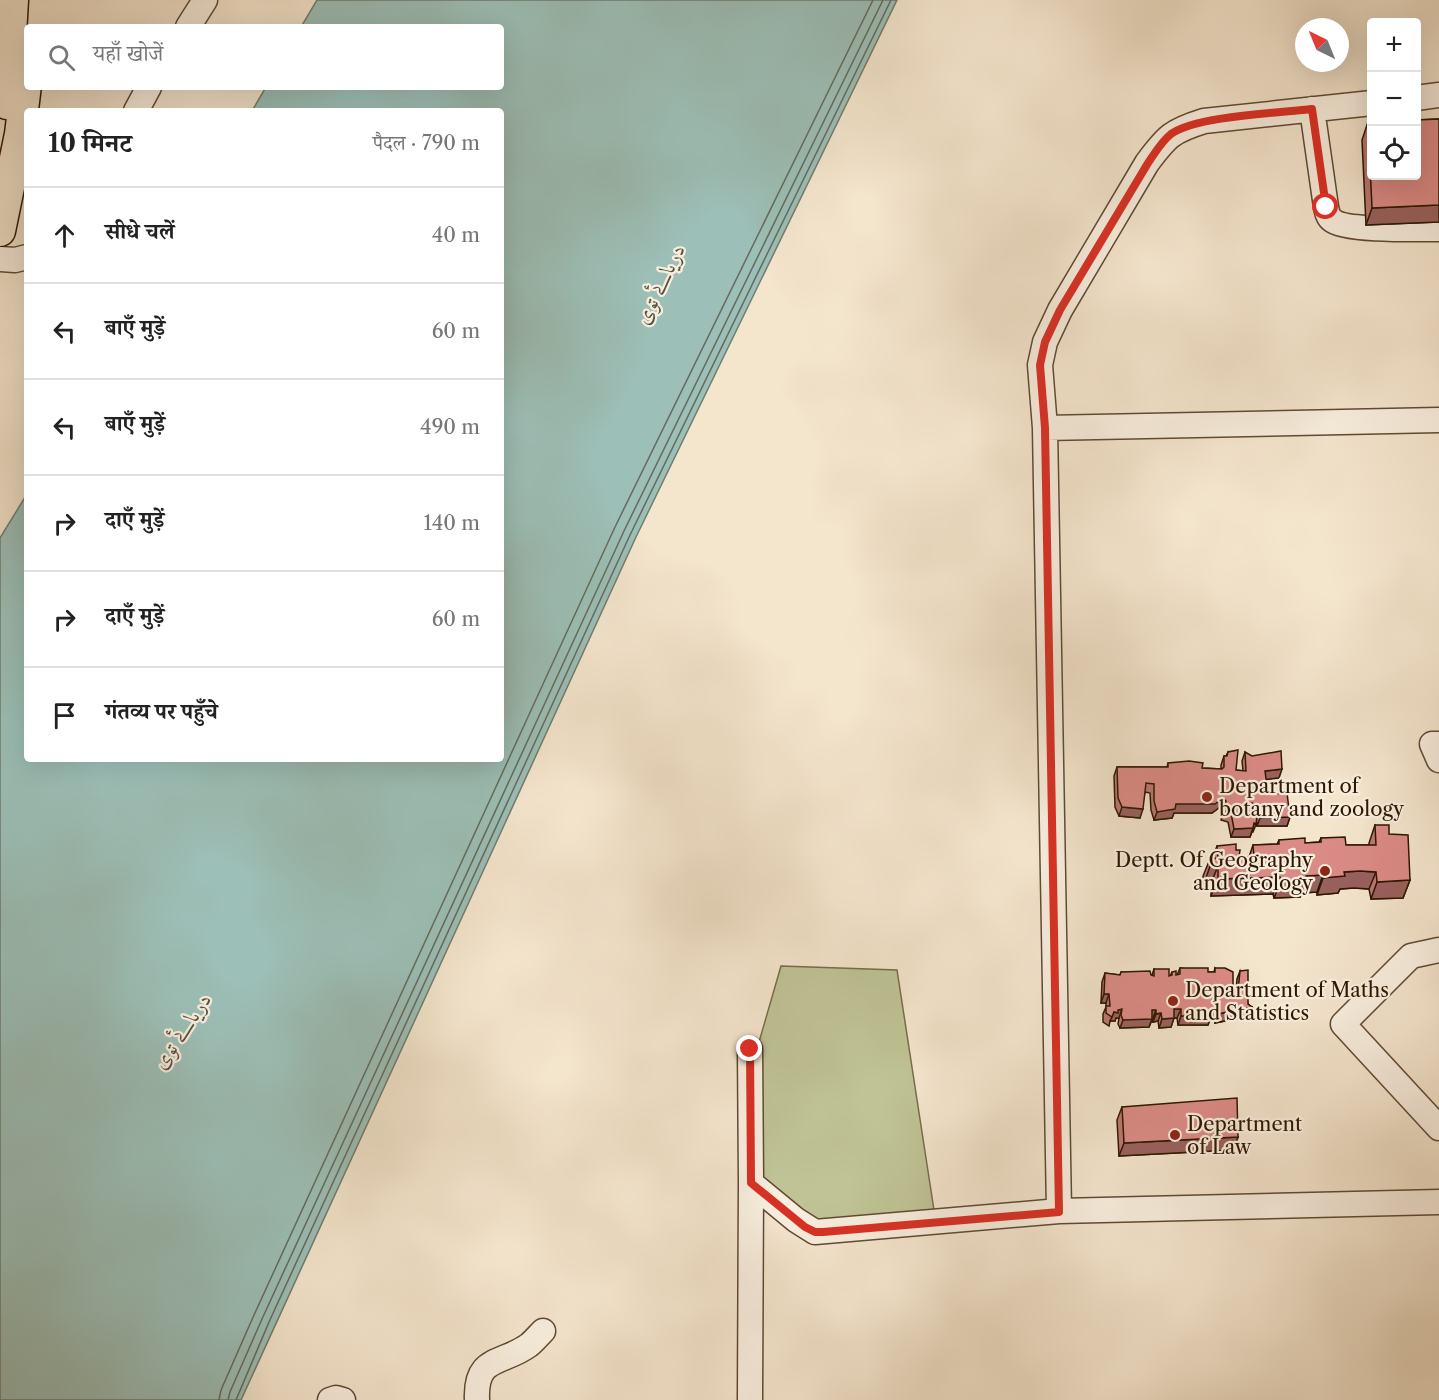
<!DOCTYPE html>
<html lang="hi">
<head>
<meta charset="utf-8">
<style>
  :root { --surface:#fff; --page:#f6f6f6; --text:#222; --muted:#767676; --line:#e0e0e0 }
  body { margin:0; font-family:"Libre Caslon Text",Amiri,"Noto Serif Devanagari",serif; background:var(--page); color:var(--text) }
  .controls { position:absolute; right:18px; top:18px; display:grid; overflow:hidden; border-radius:6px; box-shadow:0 6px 24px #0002 }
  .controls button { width:54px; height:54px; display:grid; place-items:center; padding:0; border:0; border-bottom:2px solid var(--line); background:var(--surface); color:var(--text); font:30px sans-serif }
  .compass { position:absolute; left:1295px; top:18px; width:54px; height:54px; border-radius:50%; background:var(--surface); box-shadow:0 6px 24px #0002; rotate:317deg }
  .stop { position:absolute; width:18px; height:18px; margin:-14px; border:4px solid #d93025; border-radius:50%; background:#fff }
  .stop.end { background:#d93025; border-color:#fff; box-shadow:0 2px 6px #0008 }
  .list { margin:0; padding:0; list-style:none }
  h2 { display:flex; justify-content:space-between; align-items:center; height:78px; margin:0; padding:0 24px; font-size:26px }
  h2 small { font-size:20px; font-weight:400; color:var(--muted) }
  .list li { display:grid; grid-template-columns:39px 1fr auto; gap:18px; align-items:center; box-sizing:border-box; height:96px; padding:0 24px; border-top:2px solid var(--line) }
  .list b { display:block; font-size:22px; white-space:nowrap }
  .list em { font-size:20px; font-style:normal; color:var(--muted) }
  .icon { flex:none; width:33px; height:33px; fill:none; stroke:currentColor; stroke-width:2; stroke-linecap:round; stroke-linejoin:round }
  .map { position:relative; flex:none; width:1439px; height:1400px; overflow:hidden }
  .search { position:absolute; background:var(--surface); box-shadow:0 6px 24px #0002; left:24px; top:24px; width:480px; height:66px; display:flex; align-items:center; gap:15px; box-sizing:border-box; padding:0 21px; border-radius:6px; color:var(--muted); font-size:22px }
  .panel { position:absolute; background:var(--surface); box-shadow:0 6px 24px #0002; left:24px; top:108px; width:480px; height:654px; border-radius:6px }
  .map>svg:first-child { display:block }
</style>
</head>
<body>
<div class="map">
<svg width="1439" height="1400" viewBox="0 0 1439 1400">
  <rect width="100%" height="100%" fill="#f4e5cd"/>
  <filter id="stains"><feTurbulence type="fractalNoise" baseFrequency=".00333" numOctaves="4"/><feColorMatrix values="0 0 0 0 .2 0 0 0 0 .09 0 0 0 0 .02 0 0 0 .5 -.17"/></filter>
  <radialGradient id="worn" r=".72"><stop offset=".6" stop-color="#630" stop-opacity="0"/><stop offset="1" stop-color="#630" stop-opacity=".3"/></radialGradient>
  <path fill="#bfc395" stroke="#766d4a" stroke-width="1.5" d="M781,966L897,970L936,1223L806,1240L752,1194L759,1042Z"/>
  <path fill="#9cbfb7" stroke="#707c6e" stroke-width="1.5" d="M317,0H897L636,537L241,1400H0V538L27,494V759H501V111H252L266,87H501V27H301Z"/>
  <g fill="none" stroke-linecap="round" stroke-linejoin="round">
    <path stroke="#656b5c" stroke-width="1.5" d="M219,1400L221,1390L254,1315L615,527L873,0
      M228,1400L230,1392L262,1319L624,531L883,0
      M236,1400L269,1322L630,535L891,0"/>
    <defs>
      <path id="minor" d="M188,27L205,0
        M1416,98L1439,95
        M1312,109L1326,207C1327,212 1328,217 1332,220C1344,231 1420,229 1439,229
        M136,111L149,87
        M0,259L15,260L27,257
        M1439,420L1045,428L1059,1211L1439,1202
        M1045,428L1040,365L1045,342L1060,310L1147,163C1167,136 1172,131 1204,121L1372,103
        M1439,744H1432L1439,760
        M1439,950L1411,956L1343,1024L1439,1128
        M750,1049L751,1183
        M330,1400L336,1398L343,1400
        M477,1400C475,1355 502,1365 529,1345C534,1341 538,1336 543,1331
        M750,1400L751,1183L796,1220L815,1232L1059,1211"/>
      <path id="major" d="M7,104L13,0
        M0,231L20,134L27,77"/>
    </defs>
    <use href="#minor" stroke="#604a33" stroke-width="27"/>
    <use href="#major" stroke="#2e1700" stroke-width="33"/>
    <use href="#minor" stroke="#f8eede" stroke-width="24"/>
    <use href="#major" stroke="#f4e5cd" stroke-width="30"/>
  </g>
  <path fill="#bc7873" stroke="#2e1700" stroke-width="1.5" d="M1439,119V222L1366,225L1362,140L1368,122Z
    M1228,752L1236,770L1243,771L1242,761L1245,752L1279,778L1266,779L1268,794L1290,817L1287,826H1257V822L1253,832H1252L1250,837H1231L1228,822L1221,820L1223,810L1220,807L1212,813H1174L1172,818L1154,820L1151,810L1150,793L1145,792L1140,818L1119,816L1115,807L1114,776L1117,767H1167L1168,763L1202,768L1221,769V765L1224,756H1226Z
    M1375,825L1389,834L1410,880L1403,898L1371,899L1369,889L1354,888L1340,889L1338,893L1317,895V892L1302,893L1300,897L1274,898L1273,894L1211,896V883L1204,884L1203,876L1210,859H1212L1217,846L1236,850L1239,857H1249L1253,845L1277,844L1279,840L1305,843L1319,842L1321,838L1346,845H1369V843Z
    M1180,968L1208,972H1214L1215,968L1233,991H1236L1237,979L1240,971L1248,1004L1252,1007L1249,1016L1215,1023V1018L1210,1019L1208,1025H1178L1177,1018H1174L1171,1027L1159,1028L1158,1021L1153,1022V1018L1149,1027L1120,1028L1118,1024L1119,1018H1116L1115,1021H1110L1109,1026L1103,1022V1014L1106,1007V1003H1101L1102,982L1105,973L1120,975L1121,972L1152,975L1154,969L1169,976H1170L1172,972L1177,975Z
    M1122,1107L1238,1137L1233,1150L1119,1156L1117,1120Z"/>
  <path fill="#99615e" stroke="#2e1700" stroke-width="1.5" d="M1439,205V222L1366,225L1372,208Z
    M1282,769L1279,778L1262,780L1265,771Z
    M1223,798L1220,807L1212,813H1174L1172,818L1154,820L1157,812L1176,804Z
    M1122,807L1143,809L1140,818L1119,816Z
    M1290,817L1287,826H1257L1260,818Z
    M1253,828L1250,837H1231L1234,829Z
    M1210,866H1218L1211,883L1204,884Z
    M1360,871L1376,872L1369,889L1354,888L1340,889L1338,893L1317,895L1323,878L1344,872Z
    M1323,875L1317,892L1302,893L1300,897L1274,898L1281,881L1306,876Z
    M1280,877L1273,894L1211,896L1218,879Z
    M1410,880L1403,898L1371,899L1377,882Z
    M1104,994H1109L1106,1003H1101Z
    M1252,1007L1249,1016L1215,1023L1218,1014Z
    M1122,1009L1119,1018H1116L1115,1021H1110L1114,1012L1118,1010Z
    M1174,1009H1181L1177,1018H1171Z
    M1152,1010H1156L1153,1018L1150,1019H1152L1149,1027L1120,1028L1123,1020Z
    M1211,1010H1218L1215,1018L1210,1019L1208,1025H1178L1181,1016Z
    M1161,1013L1158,1021L1153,1022L1156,1014Z
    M1174,1018L1171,1027L1159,1028L1162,1019Z
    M1238,1137L1233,1150L1119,1156L1124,1143Z"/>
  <path fill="#db8b86" stroke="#2e1700" stroke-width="1.5" d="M1439,119V205L1372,208L1368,122H1371V176H1416V120Z
    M1238,750L1236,770L1246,771L1245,752L1252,756L1281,751L1282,769L1265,771L1268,794L1287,793L1290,817L1260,818L1258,805L1252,803L1251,815L1257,817L1256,824L1254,823L1253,828L1234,829L1231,813L1224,811L1226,801L1223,798L1215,804H1176L1175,809L1157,812L1154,801V784L1146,783L1143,809L1122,807L1118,798L1117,767H1168V763L1189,761L1203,763L1202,768L1222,769L1224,767V756H1227L1228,752Z
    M1375,825H1389V834L1408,835L1410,880L1377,882L1376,872L1360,871L1344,872L1345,876L1323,878V875L1306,876L1307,880L1281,881L1280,877L1218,879V866H1210V859L1218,858L1217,846L1236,844V850H1240L1239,857H1254L1253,845L1279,844V840L1305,838V843L1321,842V838L1345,837L1346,845H1376Z
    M1180,968H1208V972H1215V968H1225L1233,972V991H1238L1240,971L1248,970V1004L1252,1007L1218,1014V1010H1211V1016H1181V1009H1174V1018L1162,1019L1161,1013L1156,1014V1010H1152V1019L1123,1020L1121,1015L1122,1009L1118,1010V1013L1114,1012L1112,1017L1106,1013V1006H1110L1109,994H1104L1105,973L1120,975L1121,972L1150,971L1151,975L1154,976V969H1169V976L1172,975V972L1176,971V975L1180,974Z
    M1237,1098L1238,1137L1124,1143L1122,1107Z"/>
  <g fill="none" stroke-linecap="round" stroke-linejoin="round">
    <path stroke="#d93025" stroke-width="8" d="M750,1049L751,1183L805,1227L815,1232H823L1059,1212L1045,428L1040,365L1045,342L1060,310L1148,163C1155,153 1161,142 1171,134C1196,116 1278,113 1312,109L1326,207"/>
  </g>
  <g fill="#8f2418" stroke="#f8eede" stroke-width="2">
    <circle cx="1207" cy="797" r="6"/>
    <circle cx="1325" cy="871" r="6"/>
    <circle cx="1173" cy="1001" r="6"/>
    <circle cx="1175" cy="1135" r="6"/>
  </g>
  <g text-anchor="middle" stroke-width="4.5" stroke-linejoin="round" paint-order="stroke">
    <g font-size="20" fill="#2e1700" stroke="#f8eede" text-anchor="start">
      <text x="1219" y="793">Department of<tspan x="1219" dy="23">botany and zoology</tspan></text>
      <text x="1313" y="867" text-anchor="end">Deptt. Of Geography<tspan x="1313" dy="23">and Geology</tspan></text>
      <text x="1185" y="997">Department of Maths<tspan x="1185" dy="23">and Statistics</tspan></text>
      <text x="1187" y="1131">Department<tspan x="1187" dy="23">of Law</tspan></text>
    </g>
    <g font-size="21" font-style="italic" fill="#545240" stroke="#f8eede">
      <text transform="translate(660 284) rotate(-64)" y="7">دریائے توی</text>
      <text transform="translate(182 1031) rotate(-56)" y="7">دریائے توی</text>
    </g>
  </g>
  <rect width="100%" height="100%" filter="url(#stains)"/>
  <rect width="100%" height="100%" fill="url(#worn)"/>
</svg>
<div class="controls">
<button>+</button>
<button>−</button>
<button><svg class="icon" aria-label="locate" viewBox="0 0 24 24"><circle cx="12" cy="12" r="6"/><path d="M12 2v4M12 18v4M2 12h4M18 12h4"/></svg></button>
</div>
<svg class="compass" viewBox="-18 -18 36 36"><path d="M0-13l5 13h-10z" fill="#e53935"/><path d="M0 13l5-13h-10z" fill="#767676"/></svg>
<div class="stop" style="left:1326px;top:207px"></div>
<div class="stop end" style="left:750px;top:1049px"></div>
<div class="search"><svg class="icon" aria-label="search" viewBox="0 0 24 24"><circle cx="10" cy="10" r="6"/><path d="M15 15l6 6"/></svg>यहाँ खोजें</div>
<section class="panel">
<h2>10 मिनट<small>पैदल · 790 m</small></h2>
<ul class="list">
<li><svg class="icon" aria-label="ahead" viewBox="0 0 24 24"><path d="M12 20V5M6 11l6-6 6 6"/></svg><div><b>सीधे चलें</b></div><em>40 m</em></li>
<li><svg class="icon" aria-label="left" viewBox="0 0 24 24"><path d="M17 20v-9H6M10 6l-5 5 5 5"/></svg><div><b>बाएँ मुड़ें</b></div><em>60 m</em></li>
<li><svg class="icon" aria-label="left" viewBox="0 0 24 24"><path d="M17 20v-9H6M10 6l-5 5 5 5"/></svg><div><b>बाएँ मुड़ें</b></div><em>490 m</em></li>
<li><svg class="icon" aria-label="right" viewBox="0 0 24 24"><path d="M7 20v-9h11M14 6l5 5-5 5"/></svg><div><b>दाएँ मुड़ें</b></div><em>140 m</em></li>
<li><svg class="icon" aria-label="right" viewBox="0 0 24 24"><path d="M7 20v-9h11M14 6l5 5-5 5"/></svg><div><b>दाएँ मुड़ें</b></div><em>60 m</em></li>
<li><svg class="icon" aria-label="arrive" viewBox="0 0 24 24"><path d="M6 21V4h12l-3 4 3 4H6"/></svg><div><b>गंतव्य पर पहुँचे</b></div></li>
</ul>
</section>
</div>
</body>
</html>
